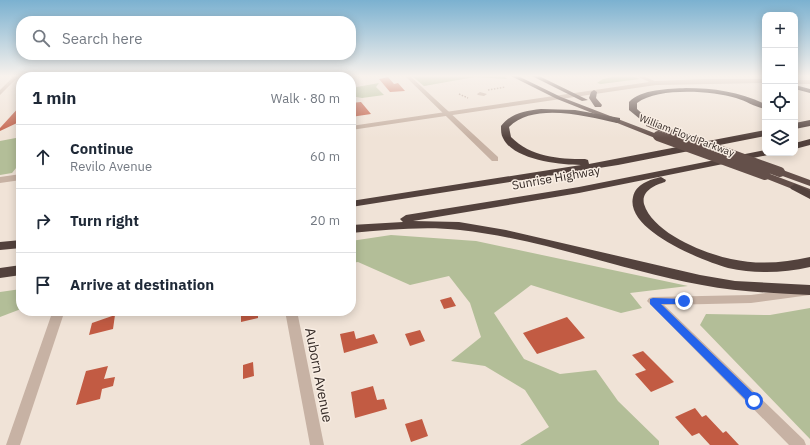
<!DOCTYPE html>
<html lang="en">
<head>
<meta charset="utf-8">
<style>
  :root { --surface:#fff; --page:#f2f2f3; --text:#1f2937; --muted:#747a83; --line:#e0e1e3 }
  body { margin:0; font-family:"IBM Plex Sans",sans-serif; background:var(--page); color:var(--text) }
  .controls { position:absolute; right:12px; top:12px; display:grid; overflow:hidden; border-radius:8px; box-shadow:0 2px 10px #0003 }
  .controls button { width:36px; height:36px; display:grid; place-items:center; padding:0; border:0; border-bottom:1px solid var(--line); background:var(--surface); color:var(--text); font:20px sans-serif }
  .stop { position:absolute; width:12px; height:12px; margin:-9px; border:3px solid #2563eb; border-radius:50%; background:#fff }
  .stop.end { background:#2563eb; border-color:#fff; box-shadow:0 1px 4px #0008 }
  .list { margin:0; padding:0; list-style:none }
  h2 { display:flex; justify-content:space-between; align-items:center; height:52px; margin:0; padding:0 16px; font-size:17px }
  h2 small { font-size:13px; font-weight:400; color:var(--muted) }
  .list li { display:grid; grid-template-columns:26px 1fr auto; gap:12px; align-items:center; box-sizing:border-box; height:64px; padding:0 16px; border-top:1px solid var(--line) }
  .list b { display:block; font-size:15px; white-space:nowrap }
  .list p { margin:0; font-size:13px; white-space:nowrap; color:var(--muted) }
  .list em { font-size:13px; font-style:normal; color:var(--muted) }
  .icon { flex:none; width:22px; height:22px; fill:none; stroke:currentColor; stroke-width:2; stroke-linecap:round; stroke-linejoin:round }
  .map { position:relative; flex:none; width:810px; height:445px; overflow:hidden }
  .search { position:absolute; background:var(--surface); box-shadow:0 2px 10px #0003; left:16px; top:16px; width:340px; height:44px; display:flex; align-items:center; gap:10px; box-sizing:border-box; padding:0 14px; border-radius:16px; color:var(--muted); font-size:15px }
  .panel { position:absolute; background:var(--surface); box-shadow:0 2px 10px #0003; left:16px; top:72px; width:340px; height:244px; border-radius:16px }
  .map>svg:first-child { display:block }
</style>
</head>
<body>
<div class="map">
<svg width="810" height="445" viewBox="0 0 810 445">
  <rect width="100%" height="100%" fill="#f0e3d7"/>
  <path fill="#b3be98" d="M412,76H504L507,79L475,77L424,86Z
    M617,76H632L640,79L601,84L597,83L603,79Z
    M379,83L376,87L384,95L362,98L351,96V88Z
    M21,137V162L12,173L0,175V141Z
    M391,235L476,241L688,286L630,293L642,308L621,313L531,285L494,313L524,359L560,374L596,370L618,401L659,441V445H520L549,427L525,390L485,366L451,361L481,337L470,303L449,276L410,285L358,262L351,263V241Z
    M21,289V309L0,317V292Z
    M810,308V439L700,325L706,314L770,315Z"/>
  <path fill="#c25b43" d="M388,77L394,84L398,83L405,91L390,92L379,79Z
    M361,102L371,114L351,117V103Z
    M21,105V117L17,123L0,131V128Z
    M451,297L456,306L444,309L440,300Z
    M241,311H258V318L241,322Z
    M115,315L113,329L89,335L92,323Z
    M567,317L585,338L537,354L523,333Z
    M420,330L425,341L410,346L405,334Z
    M354,331L356,339L374,334L378,343L344,353L340,334Z
    M643,351L674,382L651,392L635,374L646,370L632,355Z
    M253,362L254,376L243,379V365Z
    M108,366L104,379L115,377L113,386L102,389L100,399L76,405L86,371Z
    M373,386L377,400L384,399L387,409L355,418L351,392Z
    M695,408L702,417L706,415L723,433L726,431L739,445H710L699,433L692,436L675,417Z
    M422,419L428,436L411,442L405,424Z"/>
  <g fill="none" stroke-linecap="round" stroke-linejoin="round">
    <path stroke="#b39c8e" stroke-width="1.5" stroke-dasharray="1.5 1.5" stroke-linecap="butt" d="M488,90L505,87
      M459,94L468,98"/>
    <path fill="#c7b2a4" fill-rule="evenodd" d="M14,76H19L0,95V90Z
      M241,76H247L248,77H242Z
      M405,76H410L498,157V161H492Z
      M636,76H643L659,83L654,84Z
      M480,92L487,94L484,96L478,95L477,94Z
      M810,287V295L751,303L664,305L804,440L806,445H789L647,301L649,298L653,297L751,295Z
      M285,311H297L324,445H310Z
      M57,312L61,313L63,316L20,445H6L51,316L53,313Z"/>
    <path fill="#c7b2a4" fill-rule="evenodd" d="M704,79H765V83L656,85L351,130V126L656,81Z
      M795,80H810V84H795Z
      M21,174V180L0,183V177Z"/>
    <path fill="#64504a" fill-rule="evenodd" d="M511,76H518L561,97L662,136L658,138H655L557,99Z
      M532,76H539L588,100L582,101Z
      M594,90L597,92L596,98L602,105L601,107H595L589,98L591,92Z
      M646,122H652L676,133L675,135H669L646,126Z
      M780,169L810,180V186L777,174L775,172Z
      M765,172L810,189V196L762,177L760,175L762,173Z"/>
    <path fill="#53423d" fill-rule="evenodd" d="M795,85L810,89V93L795,89Z
      M686,88C714,88 740,92 765,104V109C755,107 746,101 736,98C712,91 659,87 637,103V109L655,125L651,128L629,110V102C641,89 669,89 686,88Z
      M541,109L575,110L620,118V122L617,123C586,116 534,102 509,127L511,137C531,157 558,159 585,159L588,160L589,164L765,130V136L618,165L351,207V201L581,165C560,165 513,160 503,138C501,135 501,130 501,126C511,113 525,111 541,109Z
      M810,120V126L795,129V123Z
      M810,139V145L795,149V143Z
      M765,150V153H770L768,155L579,193L413,221L459,222L506,230L700,275L735,281L810,285V295C774,293 738,292 702,285C621,270 542,239 460,230C424,226 387,230 351,233V225L403,222L400,219L406,215L579,187Z
      M661,177L666,180L665,182C655,185 641,191 644,204C653,233 703,253 731,259C758,265 784,263 810,257V267C783,273 756,274 728,268C704,261 625,231 633,197C636,184 649,180 661,177Z
      M795,184L810,191V199L791,189L790,187Z
      M21,240V248L0,250V242Z
      M21,265V275L0,278V268Z"/>
    <path stroke="#64504a" stroke-width="7" d="M672,133L678,135"/>
    <path stroke="#64504a" stroke-width="10" d="M675,134L780,172
      M658,136L765,175"/>
  </g>
  <linearGradient id="sky" x2="0" y2="1"><stop stop-color="#7bb1d0"/><stop offset="0.55" stop-color="#f8f2ed"/><stop offset="1" stop-color="#f8f2ed" stop-opacity="0"/></linearGradient>
  <rect width="810" height="138" fill="url(#sky)"/>
  <path fill="#2563eb" d="M653,298L687,299V303L684,304H661L757,397L759,401L757,404H750L650,304V299Z"/>
  <g text-anchor="middle" stroke-width="3" stroke-linejoin="round" paint-order="stroke">
    <g font-size="10" fill="#332925" stroke="#f8ede3">
      <text transform="translate(687 135) rotate(21)" y="4">William Floyd Parkway</text>
    </g>
    <g font-size="12" fill="#332925" stroke="#f8ede3">
      <text transform="translate(556 178) rotate(-10)" y="4">Sunrise Highway</text>
    </g>
    <g font-size="14" fill="#332925" stroke="#f8ede3">
      <text transform="translate(319 375) rotate(79)" y="5">Auborn Avenue</text>
    </g>
  </g>
</svg>
<div class="controls">
<button>+</button>
<button>−</button>
<button><svg class="icon" aria-label="locate" viewBox="0 0 24 24"><circle cx="12" cy="12" r="6"/><path d="M12 2v4M12 18v4M2 12h4M18 12h4"/></svg></button>
<button><svg class="icon" aria-label="layers" viewBox="0 0 24 24"><path d="M12 4l9 5-9 5-9-5zM3 14l9 5 9-5"/></svg></button>
</div>
<div class="stop" style="left:754px;top:401px"></div>
<div class="stop end" style="left:684px;top:301px"></div>
<div class="search"><svg class="icon" aria-label="search" viewBox="0 0 24 24"><circle cx="10" cy="10" r="6"/><path d="M15 15l6 6"/></svg>Search here</div>
<section class="panel">
<h2>1 min<small>Walk · 80 m</small></h2>
<ul class="list">
<li><svg class="icon" aria-label="ahead" viewBox="0 0 24 24"><path d="M12 20V5M6 11l6-6 6 6"/></svg><div><b>Continue</b><p>Revilo Avenue</p></div><em>60 m</em></li>
<li><svg class="icon" aria-label="right" viewBox="0 0 24 24"><path d="M7 20v-9h11M14 6l5 5-5 5"/></svg><div><b>Turn right</b></div><em>20 m</em></li>
<li><svg class="icon" aria-label="arrive" viewBox="0 0 24 24"><path d="M6 21V4h12l-3 4 3 4H6"/></svg><div><b>Arrive at destination</b></div></li>
</ul>
</section>
</div>
</body>
</html>
